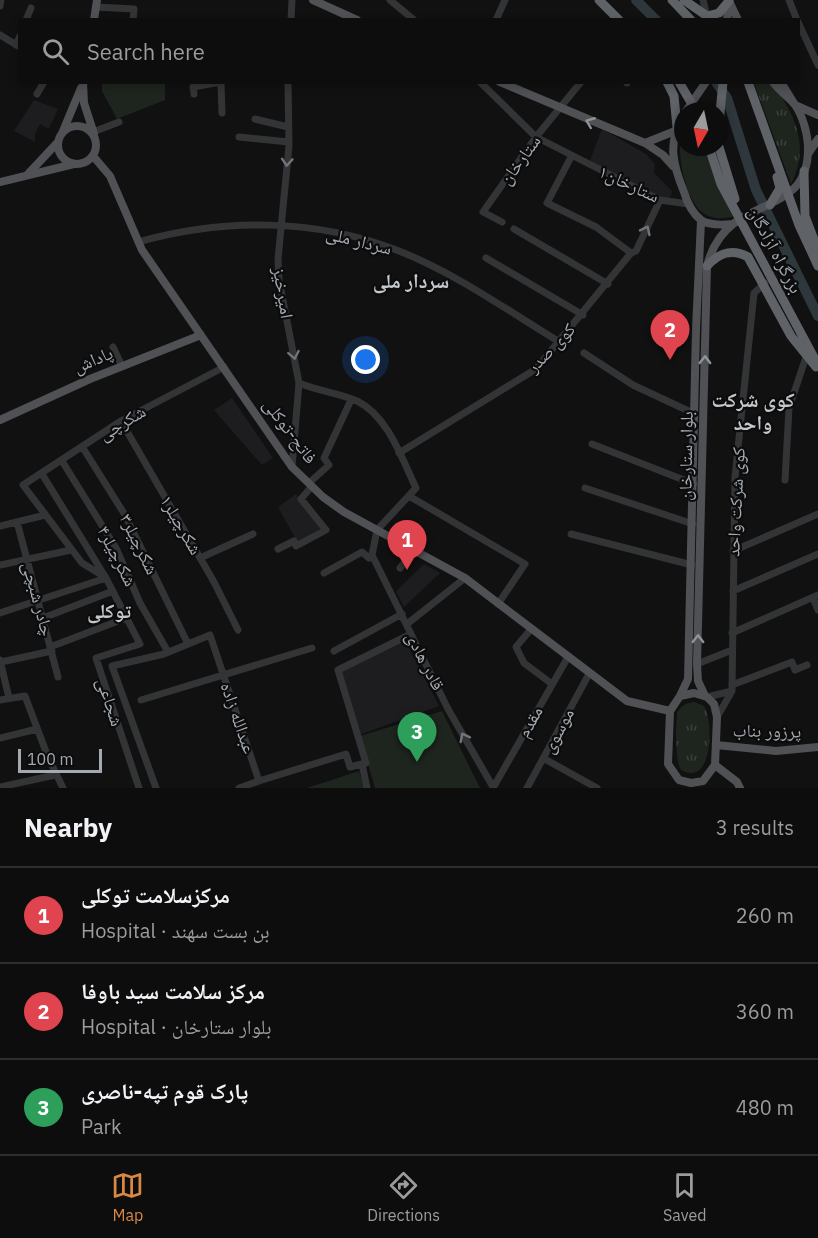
<!DOCTYPE html>
<html lang="en">
<head>
<meta charset="utf-8">
<style>
  :root { --surface:#0d0d0e; --page:#1b1b1c; --text:#f1f3f6; --muted:#9a9c9e; --line:#2d2d2e; --accent:#d98842 }
  body { margin:0; font-family:"IBM Plex Sans","Noto Naskh Arabic",sans-serif; background:var(--page); color:var(--text) }
  .compass { position:absolute; left:674px; top:102px; width:54px; height:54px; border-radius:50%; background:var(--surface); box-shadow:0 3px 9px #0003; rotate:189deg }
  .scale { position:absolute; left:18px; bottom:15px; width:84px; box-sizing:border-box; padding-left:6px; border:3px solid #a4aab1; border-top:0; font-size:16px; line-height:21px; white-space:nowrap; color:#a4aab1; -webkit-text-stroke:4px #0c0c0d; paint-order:stroke }
  .you { position:absolute; left:366px; top:360px; width:21px; height:21px; margin:-15px; border:4px solid #fff; border-radius:50%; background:#1a73e8; box-shadow:0 0 0 9px #1a73e833 }
  .badge { display:grid; place-items:center; width:39px; height:39px; border-radius:50%; background:var(--accent); color:#fff; font-size:20px; font-weight:700 }
  .pin { position:absolute; translate:-50% -50px; filter:drop-shadow(0 2px 3px #0008) }
  .pin::after { content:''; position:absolute; top:32px; width:21px; height:18px; background:inherit; clip-path:polygon(0 0,100% 0,50% 100%) }
  .list { margin:0; padding:0; list-style:none }
  h2 { display:flex; justify-content:space-between; align-items:center; height:78px; margin:0; padding:0 24px; font-size:26px }
  h2 small { font-size:20px; font-weight:400; color:var(--muted) }
  .list li { display:grid; grid-template-columns:39px 1fr auto; gap:18px; align-items:center; box-sizing:border-box; height:96px; padding:0 24px; border-top:2px solid var(--line) }
  .list b { display:block; font-size:22px; white-space:nowrap }
  .list p { margin:0; font-size:20px; white-space:nowrap; color:var(--muted) }
  .list em { font-size:20px; font-style:normal; color:var(--muted) }
  .icon { flex:none; width:33px; height:33px; fill:none; stroke:currentColor; stroke-width:2; stroke-linecap:round; stroke-linejoin:round }
  .map { position:relative; flex:none; width:818px; height:788px; overflow:hidden }
  .search { position:absolute; background:var(--surface); box-shadow:0 3px 9px #0003; left:18px; right:18px; top:18px; height:66px; display:flex; align-items:center; gap:15px; box-sizing:border-box; padding:0 21px; border-radius:0px; color:var(--muted); font-size:22px }
  .sheet { height:366px; background:var(--surface) }
  nav { display:flex; justify-content:space-around; align-items:center; box-sizing:border-box; height:84px; border-top:2px solid var(--line); background:var(--surface); font-size:16px; color:var(--muted) }
  nav a { display:grid; justify-items:center; gap:3px }
  nav .on { color:var(--accent) }
  .map>svg:first-child { display:block }
</style>
</head>
<body>
<div class="map">
<svg width="818" height="788" viewBox="0 0 818 788">
  <defs>
    <pattern id="grass-tufts" width="24" height="20" patternUnits="userSpaceOnUse" patternTransform="scale(1.5)"><rect width="24" height="20" fill="#1e241e"/><path d="M3 7l-1-3M5 7V3M7 7l1-3M15 17l-1-3M17 17v-4M19 17l1-3" fill="none" stroke="#3c413c"/></pattern>
  </defs>
  <rect width="100%" height="100%" fill="#111112"/>
  <path fill="#1d1d1f" d="M34,100L58,109L49,129L40,124L35,134V142L14,131Z
    M602,129L646,154L655,164L654,173L672,191L669,202L589,163Z
    M232,398L273,458L262,465L214,410Z
    M296,494L322,528L298,543L278,507Z
    M424,564L440,573L404,607L396,591Z
    M404,638L439,706L359,735L340,671Z"/>
  <path fill="url(#grass-tufts)" d="M754,83H773C794,115 811,145 791,184Z
    M694,702L704,706C714,721 713,788 681,770C675,762 675,721 678,712C681,705 687,703 694,702Z"/>
  <path fill="#1e241e" d="M102,83H165V100L117,119L102,91Z
    M683,128V147H707L735,216C724,219 713,220 703,213C685,201 674,147 683,128Z
    M442,711L480,788H375L360,736Z
    M359,771L364,788H307Z"/>
  <g fill="none" stroke-linecap="round" stroke-linejoin="round">
    <path stroke="#2e373b" stroke-width="10" d="M636,0L656,20
      M716,82L727,98L756,190L818,316"/>
    <path stroke="#323436" stroke-width="7" d="M390,0L414,20
      M703,0L707,16
      M789,0L797,20
      M0,6L1,0
      M96,7L134,9L133,20
      M26,20L31,8
      M291,20L292,0
      M496,20L505,0
      M798,22L818,65
      M0,35L20,47
      M16,45L20,36
      M288,82L289,146L278,259L279,280L299,383L292,467
      M480,82L536,137L660,200L688,204
      M627,82V83
      M221,83L222,113
      M37,94L44,82
      M194,94L193,87L221,82
      M255,119L288,127
      M93,132L119,122
      M239,137L289,142
      M571,157L547,203L596,227L631,253
      M502,222L483,212L536,137L581,82
      M514,229L608,284
      M138,242C223,218 316,218 399,251C455,273 507,310 558,341
      M486,258L583,315
      M113,347L122,366
      M584,353L633,385L695,414
      M299,383C318,391 339,393 357,401C388,416 402,459 416,488L377,530L372,555L448,709L493,787
      M121,421L214,582L238,630
      M592,444L694,484
      M83,448L125,515L188,644
      M399,453L536,369L631,253L636,251L660,200
      M62,461L116,548L140,603L168,652
      M42,474L106,578L140,644L96,658L139,788
      M785,480L789,408L806,357
      M309,483L329,465L324,458L351,400
      M585,488L693,524
      M409,496L525,564L498,604
      M17,522L58,677
      M0,526L45,515
      M571,534L692,565
      M278,549L294,541L296,546L326,530L301,499L312,486
      M733,551L818,514
      M200,558L253,534
      M0,565L71,550
      M400,568L414,550
      M324,573L362,552L369,558L372,555
      M105,577L82,563L23,485L121,421L224,367
      M733,591L818,554
      M813,598L818,610
      M0,613L106,578
      M43,618L113,591
      M407,624L465,578
      M531,629L516,647L524,663L552,684
      M732,633L818,595
      M50,647L126,618
      M334,651L402,614
      M0,660L9,698
      M1,662L52,651
      M697,664L732,650
      M732,685L792,662L795,670L807,665
      M732,691L735,477L754,293L765,283
      M707,697L732,691L717,717
      M0,700L25,696L48,757L63,788
      M141,700L312,648
      M0,738L37,729
      M543,758L597,788
      M362,764L367,788
      M259,781L346,754L350,767L366,763L338,670L411,634
      M0,787L55,775
      M156,788L112,666L164,654L210,635L259,781L239,788
      M493,788L568,657
      M527,788L589,674"/>
    <path stroke="#4f5155" stroke-width="8" d="M313,0L357,20
      M94,20L97,0
      M727,20L729,1L738,20
      M83,82L84,103L94,134
      M500,82L645,143L663,155L673,166
      M781,82L795,105L818,115
      M686,111L706,82
      M683,117C667,143 673,165 684,192C687,202 692,213 701,220C709,226 723,225 733,224
      M58 145a19 19 0 1 1 38 0a19 19 0 1 1-38 0Z
      M63,131L81,88
      M645,143L675,131
      M808,154L818,139
      M93,156L110,176L142,250L292,467L323,497L344,512L465,578L627,701L670,711
      M28,174L58,142
      M0,182L74,164
      M0,420L90,379L201,335
      M694,693L707,697L714,704L717,717L715,765L703,781L691,783L679,780L668,764L670,711L680,696Z
      M680,696L688,679L696,329L701,221
      M705,696L698,681L697,664L707,266C711,250 719,235 733,224C766,199 808,202 808,149C808,135 803,116 795,105C789,97 779,91 773,82
      M716,745L776,751L818,747
      M715,765L737,782L740,788"/>
    <path stroke="#5f6267" stroke-width="9" d="M599,0L619,20
      M672,0L691,20
      M684,0L707,16L719,13L729,1
      M667,82L674,96L677,127
      M679,82L696,111
      M748,82L799,225L818,266
      M719,123L723,82
      M709,147L721,184L818,365
      M719,147L735,199
      M804,171L805,216L818,250
      M770,205L780,188L777,177
      M707,266C719,253 732,248 748,257L791,336L816,367"/>
  </g>
  <defs><path id="oneway-chevron" d="M-2-3.5L2.5 0L-2 3.5" fill="none" stroke-width="1.6" stroke-linecap="round" stroke-linejoin="round" transform="scale(1.5)"/></defs>
  <g stroke="#8f949a">
    <use href="#oneway-chevron" transform="translate(590 122) rotate(-158)"/>
    <use href="#oneway-chevron" transform="translate(705 360) rotate(-89)"/>
    <use href="#oneway-chevron" transform="translate(698 639) rotate(-89)"/>
  </g>
  <g stroke="#71757a">
    <use href="#oneway-chevron" transform="translate(287 162) rotate(94)"/>
    <use href="#oneway-chevron" transform="translate(646 230) rotate(-64)"/>
    <use href="#oneway-chevron" transform="translate(294 355) rotate(79)"/>
    <use href="#oneway-chevron" transform="translate(464 737) rotate(-117)"/>
  </g>
  <g text-anchor="middle" stroke-width="4.5" stroke-linejoin="round" paint-order="stroke">
    <g font-size="18" fill="#a4aab1" stroke="#0c0c0d">
      <text transform="translate(520 160) rotate(-54)" y="6">ستارخان</text>
      <text transform="translate(629 184) rotate(25)" y="6">ستارخان۱</text>
      <text transform="translate(359 241) rotate(14)" y="6">سردار ملی</text>
      <text transform="translate(775 250) rotate(62)" y="6">بزرگراه آزادگان</text>
      <text transform="translate(283 293) rotate(81)" y="6">امیرخیز</text>
      <text transform="translate(551 348) rotate(-46)" y="6">کوی صدر</text>
      <text transform="translate(93 360) rotate(-23)" y="6">پاداش</text>
      <text transform="translate(122 423) rotate(-31)" y="6">شکرچی</text>
      <text transform="translate(290 431) rotate(53)" y="6">فاتح-توکلی</text>
      <text transform="translate(686 456) rotate(-89)" y="6">بلوار ستارخان</text>
      <text transform="translate(736 502) rotate(-87)" y="6">کوی شرکت واحد</text>
      <text transform="translate(181 525) rotate(60)" y="6">شکرچیلر۱</text>
      <text transform="translate(139 544) rotate(64)" y="6">شکرچیلر۳</text>
      <text transform="translate(117 556) rotate(63)" y="6">شکرچیلر۴</text>
      <text transform="translate(38 599) rotate(75)" y="6">چادر شبچی</text>
      <text transform="translate(425 661) rotate(63)" y="6">قادر هادی</text>
      <text transform="translate(110 702) rotate(72)" y="6">شجاعی</text>
      <text transform="translate(238 718) rotate(71)" y="6">عبدالله زاده</text>
      <text transform="translate(530 722) rotate(-61)" y="6">مقدم</text>
      <text transform="translate(558 731) rotate(-62)" y="6">موسوی</text>
      <text transform="translate(767 731) rotate(1)" y="6">پرزور بناب</text>
    </g>
    <g font-size="20" font-weight="bold" fill="#c4c8cd" stroke="#0c0c0d">
      <text x="411" y="288">سردار ملی</text>
      <text x="753" y="407">کوی شرکت<tspan x="753" dy="23">واحد</tspan></text>
      <text x="109" y="618">توکلی</text>
    </g>
  </g>
</svg>
<svg class="compass" viewBox="-18 -18 36 36"><path d="M0-13l5 13h-10z" fill="#e53935"/><path d="M0 13l5-13h-10z" fill="#9a9c9e"/></svg>
<div class="scale">100 m</div>
<div class="you"></div>
<div class="pin badge" style="left:407px;top:570px;background:#e0444e">1</div>
<div class="pin badge" style="left:670px;top:360px;background:#e0444e">2</div>
<div class="pin badge" style="left:417px;top:762px;background:#2e9e5b">3</div>
<div class="search"><svg class="icon" aria-label="search" viewBox="0 0 24 24"><circle cx="10" cy="10" r="6"/><path d="M15 15l6 6"/></svg>Search here</div>
</div>
<section class="sheet">
<h2>Nearby<small>3 results</small></h2>
<ul class="list">
<li><span class="badge" style="background:#e0444e">1</span><div><b>مرکزسلامت توکلی</b><p>Hospital · بن بست سهند</p></div><em>260 m</em></li>
<li><span class="badge" style="background:#e0444e">2</span><div><b>مرکز سلامت سید باوفا</b><p>Hospital · بلوار ستارخان</p></div><em>360 m</em></li>
<li><span class="badge" style="background:#2e9e5b">3</span><div><b>پارک قوم تپه-ناصری</b><p>Park</p></div><em>480 m</em></li>
</ul>
</section>
<nav>
<a class="on"><svg class="icon" aria-label="map" viewBox="0 0 24 24"><path d="M3 6l6-2 6 2 6-2v14l-6 2-6-2-6 2zM9 4v14M15 6v14"/></svg>Map</a>
<a><svg class="icon" aria-label="directions" viewBox="0 0 24 24"><path d="M12 3l9 9-9 9-9-9zM9 14v-3h6M13 9l2 2-2 2"/></svg>Directions</a>
<a><svg class="icon" aria-label="saved" viewBox="0 0 24 24"><path d="M7 4h10v16l-5-4-5 4z"/></svg>Saved</a>
</nav>
</body>
</html>
